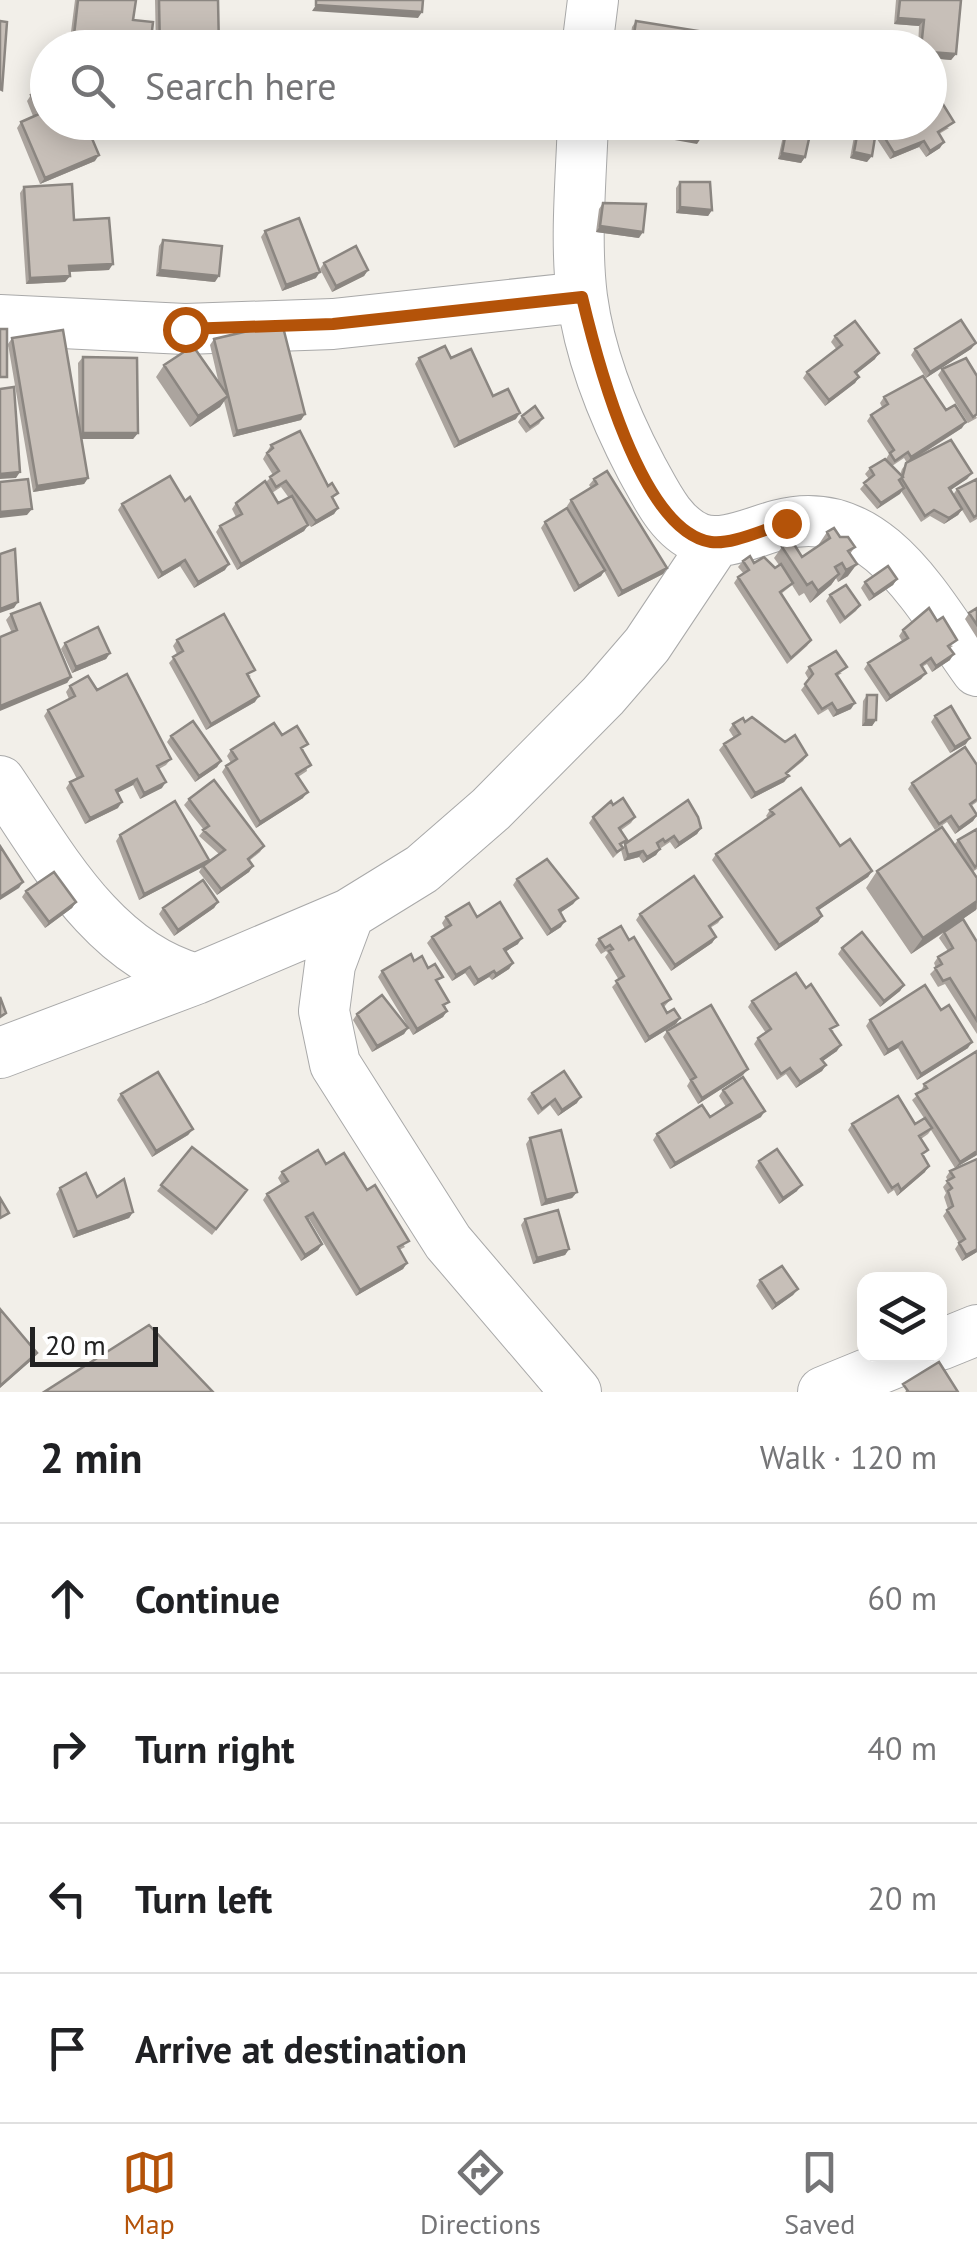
<!DOCTYPE html>
<html lang="en">
<head>
<meta charset="utf-8">
<style>
  :root { --surface:#fff; --page:#f2f2f2; --text:#202124; --muted:#757577; --line:#e0e0e0; --accent:#b45309 }
  body { margin:0; font-family:"PT Sans",sans-serif; background:var(--page); color:var(--text) }
  .controls { position:absolute; right:30px; bottom:30px; display:grid; overflow:hidden; border-radius:20px; box-shadow:0 5px 25px #0003 }
  .controls button { width:90px; height:90px; display:grid; place-items:center; padding:0; border:0; border-bottom:2px solid var(--line); background:var(--surface); color:var(--text); font:50px sans-serif }
  .scale { position:absolute; left:30px; bottom:25px; width:128px; box-sizing:border-box; padding-left:10px; border:5px solid #222; border-top:0; font-size:28px; line-height:35px; white-space:nowrap; color:#222; -webkit-text-stroke:8px #fff; paint-order:stroke }
  .stop { position:absolute; width:30px; height:30px; margin:-22px; border:8px solid #b45309; border-radius:50%; background:#fff }
  .stop.end { background:#b45309; border-color:#fff; box-shadow:0 2px 10px #0008 }
  .list { margin:0; padding:0; list-style:none }
  h2 { display:flex; justify-content:space-between; align-items:center; height:130px; margin:0; padding:0 40px; font-size:42px }
  h2 small { font-size:32px; font-weight:400; color:var(--muted) }
  .list li { display:grid; grid-template-columns:65px 1fr auto; gap:30px; align-items:center; box-sizing:border-box; height:150px; padding:0 40px; border-top:2px solid var(--line) }
  .list b { display:block; font-size:38px; white-space:nowrap }
  .list em { font-size:32px; font-style:normal; color:var(--muted) }
  .icon { flex:none; width:55px; height:55px; fill:none; stroke:currentColor; stroke-width:2; stroke-linecap:round; stroke-linejoin:round }
  .map { position:relative; flex:none; width:977px; height:1392px; overflow:hidden }
  .search { position:absolute; background:var(--surface); box-shadow:0 5px 25px #0003; left:30px; right:30px; top:30px; height:110px; display:flex; align-items:center; gap:25px; box-sizing:border-box; padding:0 35px; border-radius:55px; color:var(--muted); font-size:38px }
  .sheet { height:730px; background:var(--surface) }
  nav { display:flex; justify-content:space-around; align-items:center; box-sizing:border-box; height:140px; border-top:2px solid var(--line); background:var(--surface); font-size:28px; color:var(--muted) }
  nav a { display:grid; justify-items:center; gap:5px }
  nav .on { color:var(--accent) }
  .map>svg:first-child { display:block }
</style>
</head>
<body>
<div class="map">
<svg width="977" height="1392" viewBox="0 0 977 1392">
  <rect width="100%" height="100%" fill="#f2efe9"/>
  <g fill="none" stroke-linecap="round" stroke-linejoin="round">
    <defs>
      <path id="minor" d="M587,48L593,0
        M583,122C581,179 575,241 582,297C590,357 614,416 642,469C656,494 670,526 698,538C722,548 755,531 779,525C877,499 929,605 977,671
        M0,320L185,329L333,324L582,297
        M0,781C51,856 102,953 196,979
        M349,914L330,965L324,1011L335,1064L448,1242L576,1392
        M0,1053L196,979L349,914L422,869L491,809L603,696L647,645L715,543
        M940,1345L977,1330
        M823,1392L916,1354"/>
    </defs>
    <use href="#minor" stroke="#a9a9a9" stroke-width="52"/>
    <use href="#minor" stroke="#fff" stroke-width="50"/>
  </g>
  <path fill="#aba49e" fill-rule="evenodd" d="M75,0H136L133,20L150,48H69Z
    M155,0H218L219,48H156Z
    M896,0H961L956,54L951,60L930,58V48H918L919,26L894,24Z
    M636,21L715,48H629L632,27Z
    M31,95L95,161L40,184L17,128L21,122L33,116L27,101Z
    M787,122H799L805,157L801,163L778,159L785,127Z
    M867,122H930L949,128L939,134L940,148L926,157L919,147L890,159L875,136L867,162L850,158L855,131L859,125L871,129Z
    M680,182L712,210L708,216L676,213V188Z
    M24,187L74,220L109,270L70,272V276L65,282L26,284L20,193Z
    M603,203L639,238L596,232L599,209Z
    M265,231L316,278L282,291L261,237Z
    M163,240L215,282L156,276L159,246Z
    M324,263L368,270L364,276L332,292L320,269Z
    M835,336L875,359L856,374L859,377L855,383L825,406L803,378L807,372L837,350L831,342Z
    M12,338L79,424L78,363L83,357L138,433L133,439H81L88,478L84,484L33,492L8,344Z
    M214,339L305,414L301,420L233,437L224,401L220,407L190,427L156,377L164,365L219,384L210,345Z
    M976,343L971,349L926,378L911,355L915,349Z
    M419,358L493,396L516,419L454,448L415,364Z
    M942,369L977,418L968,423L938,375Z
    M884,397L946,410L962,428L913,460L972,473L967,479L950,490L953,495L957,489L977,479V519L970,523L962,510L958,515L944,524L930,516L921,522L901,491L877,509L860,489L869,479L865,474L870,468L888,462L886,459L889,454L867,421L871,415L882,407L880,403ZM904,458L907,463L902,469L900,475L892,466Z
    M522,416L543,418L539,424L526,433L518,422Z
    M271,445L333,500L338,508L334,514L311,527L302,515L308,525L304,531L237,570L216,532L220,526L236,517L232,509L236,503L266,482L273,475L263,459ZM281,487L289,498L278,503L272,493Z
    M594,479L667,568L663,574L618,597L604,571L601,576L574,592L541,528L545,522L585,537L567,506L571,500L591,488L589,485Z
    M122,504L225,570L194,588L180,566L158,579L118,510Z
    M827,532L840,537L855,547L850,554L848,576L838,582L836,578L831,585L810,603L804,593L799,596L792,585L781,594L811,640L807,646L787,664L734,583L738,577L744,574L738,567L743,561L775,568L779,565L774,558L782,547L802,557L820,545L819,544Z
    M897,579L893,585L869,601L861,588L865,582Z
    M830,595L860,605L856,611L840,624L826,601Z
    M977,608V638L965,619L969,613Z
    M11,614L71,677L67,683L12,633L6,620Z
    M903,630L953,646L950,648V660L932,672L927,664L922,667L926,673L921,679L886,702L864,669L868,663L902,641L899,636Z
    M177,640L251,676L249,677L255,702L206,730L169,663L177,654L173,646Z
    M65,643L110,653L106,659L72,673L61,649Z
    M809,667L842,673L837,676L851,709L833,717L828,709L818,715L801,690L809,680L805,673Z
    M70,686L97,690L171,759L166,765L159,769L162,788L140,799L133,785L117,793L118,808L85,824L66,788L70,782L77,779L44,716L48,710L69,699L66,692Z
    M867,695L876,720L872,726H862L863,701Z
    M935,716L966,744L950,753L931,722Z
    M745,722L807,755L803,761L787,774L789,776L784,782L751,799L719,750L724,744L734,738L729,730L733,724Z
    M282,735L304,750L303,751L307,771L298,777L303,798L256,828L222,772L226,766L231,763L227,756L231,750Z
    M171,736L221,761L217,767L195,782L167,742Z
    M977,765V802L971,806L977,815L973,821L955,834L947,822L935,830L908,789L912,783Z
    M189,799L264,846L260,852L249,861L253,866L249,872L217,895L199,872L202,867L139,900L116,841L120,835L207,864L219,854L199,836L204,830L184,805Z
    M613,805L635,817L631,823L620,831L623,848L613,858L589,823L593,817Z
    M770,810L840,846L872,871L868,877L818,910L822,916L818,922L775,951L712,860L716,854L768,818L766,816Z
    M701,828L697,834L675,849L670,842L661,848L659,845L660,849L656,855L643,863L639,857L624,861L621,850L625,844Z
    M977,829V869L972,872L977,878V909L950,928L977,942V1034L945,984L938,987L930,974L936,968L934,963L938,957L948,951L939,938L943,933L911,954L866,888L877,871L954,845L958,840Z
    M517,879L578,898L573,904L560,913L561,927L547,936L513,885Z
    M26,891L76,902L72,908L45,928L22,897Z
    M218,902L214,908L174,936L159,914L163,908Z
    M640,914L722,917L718,923L710,928L716,937L712,943L671,971L636,920Z
    M446,917H477L518,944L506,951L513,963L509,969L492,980L489,977L474,986L465,973L452,981L427,943L432,937L445,929L442,923Z
    M599,939L629,940L671,999L664,1007L667,1013L680,1018L676,1024L645,1043L612,987L619,980L605,957L608,953L606,951L601,954L595,945Z
    M842,948L904,985L900,991L880,1007L838,954Z
    M414,961L438,983L447,1011L443,1017L413,1035L378,977L382,971Z
    M752,1001L834,1031L832,1032L837,1051L823,1061L826,1065L822,1071L796,1088L786,1074L777,1080L754,1044L758,1038L766,1033L748,1007Z
    M941,1010L968,1048L917,1080L898,1048L884,1056L866,1026L870,1020Z
    M357,1014L408,1028L404,1034L372,1052L353,1020Z
    M667,1031L743,1075L698,1104L687,1086L690,1081L663,1037Z
    M924,1084L977,1155L955,1168L931,1130L928,1134L921,1139L925,1172L897,1196L894,1190L888,1194L848,1130L852,1124H915L924,1118L912,1100L921,1092Z
    M723,1090L761,1117L670,1169L653,1140L657,1134L710,1117L726,1107L719,1096Z
    M532,1093L577,1103L558,1116L550,1105L538,1115L527,1099Z
    M121,1094L193,1129L188,1135L152,1157L117,1100Z
    M530,1138L577,1192L572,1198L541,1206L526,1144Z
    M192,1147L247,1190L212,1235L157,1191Z
    M977,1159V1252L962,1261L955,1249L959,1243L943,1216L948,1209L944,1197L946,1193L943,1187L948,1181L946,1177L950,1171Z
    M759,1161L797,1191L779,1204L755,1167Z
    M326,1164L367,1190L405,1247L399,1250L407,1263L403,1269L356,1296L309,1219L308,1220L322,1244L318,1250L301,1261L263,1200L267,1194L282,1185L278,1178L282,1172Z
    M60,1188L133,1212L129,1218L73,1238L56,1194Z
    M525,1219L569,1249L565,1255L533,1264L521,1225Z
    M760,1280L798,1289L793,1295L772,1310L756,1286Z"/>
  <path fill="#8b8681" d="M316,5L422,12L418,18L312,11Z
    M898,18L924,20L919,26L894,24Z
    M73,44L100,47L70,48Z
    M930,52L956,54L951,60L930,58Z
    M385,123L498,124L494,130L381,129Z
    M656,130L701,138L697,144L652,136Z
    M924,141L919,147L890,159L894,153Z
    M944,142L940,148L926,157L930,151Z
    M854,152L872,156L867,162L850,158Z
    M782,153L805,157L801,163L778,159Z
    M99,155L95,161L40,184L45,178Z
    M680,207L712,210L708,216L676,213Z
    M600,226L643,232L639,238L596,232Z
    M113,264L109,270L65,272L69,266Z
    M160,270L219,276L215,282L156,276Z
    M368,270L364,276L332,292L336,286Z
    M320,272L316,278L282,291L286,285Z
    M70,276L65,282L26,284L30,278Z
    M976,343L971,349L926,378L930,372Z
    M879,353L875,359L851,378L855,372Z
    M859,377L855,383L825,406L829,400Z
    M228,396L220,407L190,427L198,416Z
    M520,413L516,419L454,448L459,442Z
    M305,414L301,420L233,437L237,431Z
    M966,422L962,428L907,463L911,457Z
    M83,433H138L133,439H79Z
    M20,472L16,478L0,479V474Z
    M972,473L967,479L945,494L949,488Z
    M88,478L84,484L33,492L37,486Z
    M904,488L900,494L877,509L881,503Z
    M338,508L334,514L311,527L316,521Z
    M32,509L27,515L0,518V512Z
    M962,509L958,515L944,524L949,518Z
    M308,525L304,531L237,570L241,564Z
    M185,560L180,566L158,579L162,573Z
    M229,564L225,570L194,588L198,582Z
    M857,564L848,576L838,582L846,570Z
    M667,568L663,574L618,597L622,591Z
    M605,570L601,576L574,592L579,586Z
    M839,574L831,585L810,603L818,591Z
    M897,579L893,585L869,601L874,595Z
    M18,602L14,608L0,613V609Z
    M110,653L106,659L72,673L76,667Z
    M954,654L950,660L932,672L936,666Z
    M926,673L921,679L886,702L890,696Z
    M71,677L67,683L0,711V706Z
    M259,696L255,702L206,730L211,724Z
    M855,703L851,709L833,717L837,711Z
    M866,720H876L872,726H862Z
    M970,738L966,744L950,753L955,747Z
    M221,761L217,767L195,782L199,776Z
    M789,776L784,782L751,799L755,793Z
    M137,779L133,785L111,796L116,790Z
    M166,782L162,788L140,799L144,793Z
    M308,792L303,798L256,828L260,822Z
    M122,802L118,808L85,824L90,818Z
    M977,815L973,821L955,834L959,828Z
    M701,828L697,834L675,849L679,843Z
    M660,849L656,855L643,863L647,857Z
    M643,851L639,857L624,861L628,855Z
    M209,860L205,866L139,900L144,894Z
    M253,866L249,872L217,895L221,889Z
    M872,871L868,877L813,914L817,908Z
    M23,882L19,888L0,900V897Z
    M578,898L573,904L555,916L559,910Z
    M977,901L976,910L911,954L923,938Z
    M76,902L72,908L45,928L49,922Z
    M218,902L214,908L174,936L178,930Z
    M822,916L818,922L775,951L779,945Z
    M565,921L561,927L547,936L551,930Z
    M716,937L712,943L671,971L675,965Z
    M522,938L518,944L500,955L504,949Z
    M513,963L509,969L492,980L496,974Z
    M470,967L465,973L452,981L456,975Z
    M494,971L489,977L474,986L478,980Z
    M904,985L900,991L880,1007L884,1001Z
    M447,1011L443,1017L413,1035L417,1029Z
    M680,1018L676,1024L645,1043L649,1037Z
    M408,1028L404,1034L372,1052L377,1046Z
    M902,1042L898,1048L884,1056L888,1050Z
    M972,1042L968,1048L917,1080L921,1074Z
    M841,1045L837,1051L817,1065L821,1059Z
    M826,1065L822,1071L796,1088L800,1082Z
    M748,1069L743,1075L698,1104L702,1098Z
    M581,1097L577,1103L558,1116L562,1110Z
    M765,1111L761,1117L670,1169L675,1163Z
    M193,1129L188,1135L152,1157L156,1151Z
    M977,1151V1155L955,1168L960,1162Z
    M929,1166L925,1172L897,1196L901,1190Z
    M802,1185L797,1191L779,1204L783,1198Z
    M577,1192L572,1198L541,1206L546,1200Z
    M133,1212L129,1218L73,1238L77,1232Z
    M322,1244L318,1250L301,1261L305,1255Z
    M569,1249L565,1255L533,1264L537,1258Z
    M977,1249V1252L962,1261L966,1255Z
    M407,1263L403,1269L356,1296L360,1290Z
    M798,1289L793,1295L772,1310L776,1304Z
    M37,1353L33,1359L0,1388V1386Z"/>
  <path fill="#c7bfb8" stroke="#8b8681" stroke-width="2.5" d="M78,0H136L133,20L153,22L150,48H100L73,44Z
    M159,0H218L219,48H160Z
    M316,0H423L422,12L316,5Z
    M900,0H961L956,54L930,52V48H921L924,20L898,18Z
    M0,21L7,22L2,90L0,89Z
    M636,21L717,34L715,48H632Z
    M48,88V122H85L99,155L45,178L21,122L39,114L31,95Z
    M936,93L954,122L938,132L944,142L930,151L924,141L894,153L875,122H930V97Z
    M385,122H498V124L385,123Z
    M657,122H703L701,138L656,130Z
    M788,122L812,125L805,157L782,153Z
    M859,125L876,131L872,156L854,152Z
    M680,182H710L712,210L680,207Z
    M72,184L74,220L109,218L113,264L69,266L70,276L30,278L24,187Z
    M603,203L646,204L643,232L600,226Z
    M299,218L320,272L286,285L265,231Z
    M163,240L222,246L219,276L160,270Z
    M356,246L368,270L336,286L324,263Z
    M961,320L976,343L930,372L915,349Z
    M855,321L879,353L855,372L859,377L829,400L807,372L842,345L835,336Z
    M282,323L305,414L237,431L214,339Z
    M0,329H7V377H0Z
    M63,330L88,478L37,486L12,338Z
    M193,346L228,396L198,416L164,365Z
    M445,346L451,358L471,349L493,396L508,389L520,413L459,442L419,358Z
    M83,357L137,358L138,433H83Z
    M966,358L977,376V414L973,417L942,369Z
    M923,376L946,410L955,405L966,422L911,457L908,452L895,461L890,453L894,450L871,415L888,404L884,397Z
    M14,387L20,472L0,474V389Z
    M535,406L543,418L530,427L522,416Z
    M300,431L328,486L332,483L338,493L332,497L338,508L316,521L286,481L276,487L270,477L279,471L267,453L273,448L271,445Z
    M951,440L972,473L949,488L962,509L949,518L934,510L925,516L902,479L906,463Z
    M885,459L903,477L899,480L904,488L881,503L864,483L874,475L870,468Z
    M607,471L667,568L622,591L571,500L597,484L594,479Z
    M170,476L185,501L190,497L229,564L198,582L185,560L162,573L122,504Z
    M28,479L32,509L0,512V482Z
    M977,479V515L974,517L957,489Z
    M265,481L278,503L292,496L308,525L241,564L220,526L242,514L236,503Z
    M567,508L605,570L579,586L545,522Z
    M834,528L840,537H848L855,547L848,551L857,564L846,570L842,563L835,567L839,574L818,591L812,582L807,585L782,547L792,541L802,557L830,538L827,532Z
    M15,549L18,602L0,609V554Z
    M750,556L754,563L764,557L775,568L781,564L793,583L780,592L811,640L791,658L738,577L749,570L743,561Z
    M888,566L897,579L874,595L865,582Z
    M846,585L860,605L845,618L830,595Z
    M40,603L71,677L0,706V637L17,630L11,614Z
    M929,608L937,621L943,617L957,640L948,646L954,654L936,666L931,658L921,665L926,673L890,696L868,663L908,638L903,630Z
    M977,608V625L969,613Z
    M224,614L255,670L247,674L259,696L211,724L173,657L183,651L177,640Z
    M98,627L110,653L76,667L65,643Z
    M836,651L847,667L836,674L855,703L837,711L832,703L822,709L805,684L813,674L809,667Z
    M127,674L171,759L157,766L166,782L144,793L137,779L116,790L122,802L90,818L70,782L83,776L48,710L75,696L70,686L88,676L97,690Z
    M867,695H877L876,720H866Z
    M951,706L970,738L955,747L935,716Z
    M752,717L785,742L795,735L807,755L786,773L789,776L755,793L724,744L740,734L733,724L743,718L745,722Z
    M193,721L221,761L199,776L171,736Z
    M274,723L282,735L297,726L308,744L301,748L311,765L296,774L308,792L260,822L226,766L237,759L231,750Z
    M965,747L977,765V799L970,804L977,815L959,828L951,816L939,824L912,783Z
    M214,780L264,846L248,859L253,866L221,889L203,866L225,850L203,830L209,826L189,799Z
    M801,788L840,846L850,839L872,871L817,908L822,916L779,945L716,854L774,814L770,810Z
    M623,798L635,817L619,828L627,840L620,844L623,848L617,852L593,817L611,801L613,805Z
    M688,800L698,817L701,828L679,843L674,836L665,842L663,839L657,843L660,849L647,857L643,851L628,855L625,844Z
    M175,801L209,860L144,894L120,835Z
    M942,827L977,878V901L923,938L877,871Z
    M977,829V865L975,867L958,840Z
    M0,846L23,882L0,897Z
    M547,859L578,898L559,910L565,921L551,930L517,879Z
    M54,872L76,902L49,922L26,891Z
    M694,876L722,917L709,926L716,937L675,965L640,914Z
    M203,880L218,902L178,930L163,908Z
    M500,902L522,938L504,949L513,963L496,974L494,971L478,980L470,967L456,975L432,937L451,925L446,917L469,903L477,917Z
    M963,919L977,942V1021L950,978L943,981L935,968L942,964L938,957L953,948L944,932Z
    M621,926L629,940L634,937L671,999L662,1004L667,1013L674,1009L680,1018L649,1037L616,981L624,976L609,951L613,949L610,945L605,948L599,939Z
    M862,932L904,985L884,1001L842,948Z
    M411,954L414,961L422,956L428,968L435,964L443,977L436,980L449,1002L443,1005L447,1011L417,1029L382,971Z
    M796,973L806,988L811,984L838,1025L830,1029L841,1045L821,1059L826,1065L800,1082L790,1068L781,1074L758,1038L771,1029L752,1001Z
    M925,985L941,1010L949,1005L972,1042L921,1074L902,1042L888,1050L870,1020Z
    M382,995L408,1028L377,1046L357,1014Z
    M0,997L6,1013L0,1017Z
    M711,1005L748,1069L702,1098L691,1080L696,1077L667,1031Z
    M977,1051V1151L960,1162L916,1094L927,1088L924,1084Z
    M564,1071L581,1097L562,1110L555,1099L542,1109L532,1093Z
    M158,1072L193,1129L156,1151L121,1094Z
    M743,1077L765,1111L675,1163L657,1134L702,1105L710,1117L732,1103L723,1090Z
    M898,1096L915,1124L925,1118L932,1128L919,1136L928,1150L922,1154L929,1166L901,1190L898,1184L892,1188L852,1124Z
    M561,1130L577,1192L546,1200L530,1138Z
    M192,1147L247,1190L216,1229L161,1185Z
    M777,1149L802,1185L783,1198L759,1161Z
    M318,1150L326,1164L344,1153L367,1190L375,1185L409,1241L398,1247L407,1263L360,1290L313,1213L306,1217L322,1244L305,1255L267,1194L288,1181L282,1172Z
    M977,1159V1249L966,1255L959,1243L965,1239L947,1210L953,1206L948,1191L952,1188L947,1181L954,1177L950,1171Z
    M86,1173L97,1197L124,1179L133,1212L77,1232L60,1188Z
    M0,1198L9,1213L0,1218Z
    M558,1210L569,1249L537,1258L525,1219Z
    M782,1266L798,1289L776,1304L760,1280Z
    M0,1309L37,1353L0,1386Z
    M149,1325L213,1392H44Z
    M939,1362L958,1392H906L908,1391L903,1384Z"/>
  <g fill="none" stroke-linecap="round" stroke-linejoin="round">
    <path stroke="#b45309" stroke-width="12" d="M185,329L333,324L582,297C596,356 640,531 711,542C732,545 764,529 786,523"/>
  </g>
</svg>
<div class="controls">
<button><svg class="icon" aria-label="layers" viewBox="0 0 24 24"><path d="M12 4l9 5-9 5-9-5zM3 14l9 5 9-5"/></svg></button>
</div>
<div class="scale">20 m</div>
<div class="stop" style="left:185px;top:329px"></div>
<div class="stop end" style="left:786px;top:523px"></div>
<div class="search"><svg class="icon" aria-label="search" viewBox="0 0 24 24"><circle cx="10" cy="10" r="6"/><path d="M15 15l6 6"/></svg>Search here</div>
</div>
<section class="sheet">
<h2>2 min<small>Walk · 120 m</small></h2>
<ul class="list">
<li><svg class="icon" aria-label="ahead" viewBox="0 0 24 24"><path d="M12 20V5M6 11l6-6 6 6"/></svg><div><b>Continue</b></div><em>60 m</em></li>
<li><svg class="icon" aria-label="right" viewBox="0 0 24 24"><path d="M7 20v-9h11M14 6l5 5-5 5"/></svg><div><b>Turn right</b></div><em>40 m</em></li>
<li><svg class="icon" aria-label="left" viewBox="0 0 24 24"><path d="M17 20v-9H6M10 6l-5 5 5 5"/></svg><div><b>Turn left</b></div><em>20 m</em></li>
<li><svg class="icon" aria-label="arrive" viewBox="0 0 24 24"><path d="M6 21V4h12l-3 4 3 4H6"/></svg><div><b>Arrive at destination</b></div></li>
</ul>
</section>
<nav>
<a class="on"><svg class="icon" aria-label="map" viewBox="0 0 24 24"><path d="M3 6l6-2 6 2 6-2v14l-6 2-6-2-6 2zM9 4v14M15 6v14"/></svg>Map</a>
<a><svg class="icon" aria-label="directions" viewBox="0 0 24 24"><path d="M12 3l9 9-9 9-9-9zM9 14v-3h6M13 9l2 2-2 2"/></svg>Directions</a>
<a><svg class="icon" aria-label="saved" viewBox="0 0 24 24"><path d="M7 4h10v16l-5-4-5 4z"/></svg>Saved</a>
</nav>
</body>
</html>
